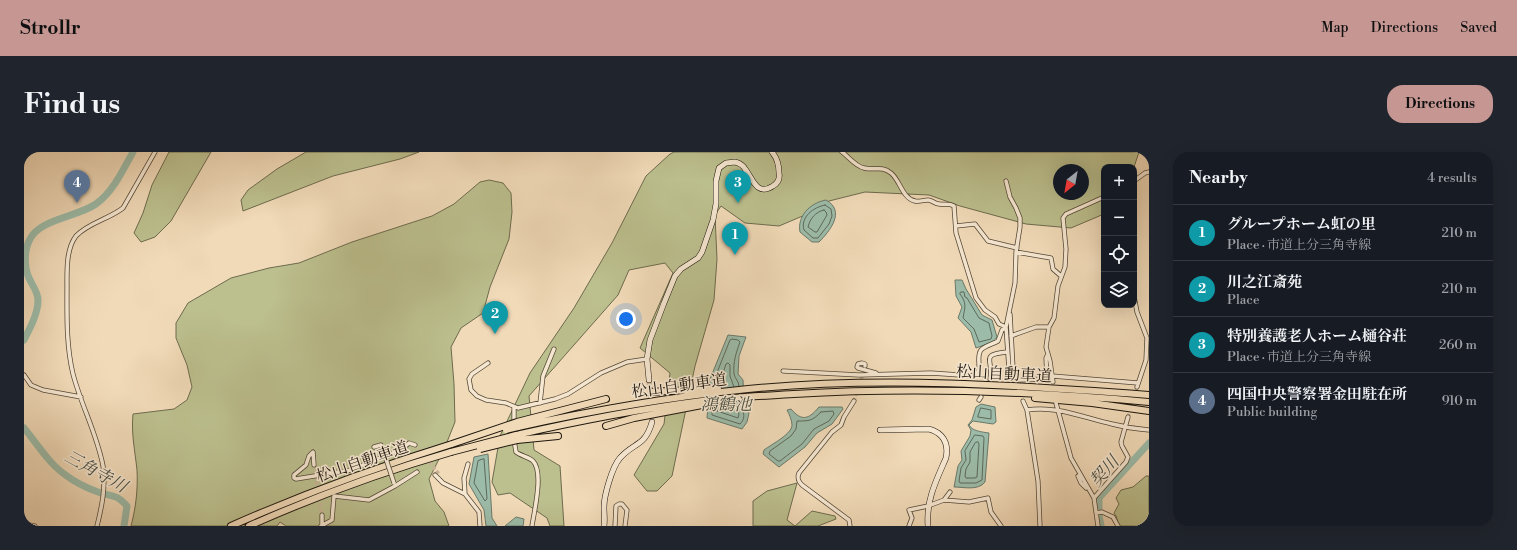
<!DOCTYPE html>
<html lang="en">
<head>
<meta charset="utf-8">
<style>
  :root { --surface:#171b24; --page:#20242c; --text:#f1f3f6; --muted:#9ea1a6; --line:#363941; --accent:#c59692 }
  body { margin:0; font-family:"Libre Bodoni","Noto Serif JP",serif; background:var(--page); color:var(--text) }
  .controls { position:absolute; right:12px; top:12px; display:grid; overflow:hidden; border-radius:8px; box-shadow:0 4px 16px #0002 }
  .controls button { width:36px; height:36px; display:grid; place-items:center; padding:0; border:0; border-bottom:1px solid var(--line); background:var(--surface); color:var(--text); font:20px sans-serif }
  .compass { position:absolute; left:1029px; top:12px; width:36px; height:36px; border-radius:50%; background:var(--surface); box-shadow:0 4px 16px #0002; rotate:211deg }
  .you { position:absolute; left:602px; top:167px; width:14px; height:14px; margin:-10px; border:3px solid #fff; border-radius:50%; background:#1a73e8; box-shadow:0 0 0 6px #1a73e833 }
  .badge { display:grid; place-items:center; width:26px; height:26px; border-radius:50%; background:var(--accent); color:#fff; font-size:13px; font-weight:700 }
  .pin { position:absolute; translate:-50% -33px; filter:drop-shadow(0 1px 2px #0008) }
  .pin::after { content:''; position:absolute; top:21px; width:14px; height:12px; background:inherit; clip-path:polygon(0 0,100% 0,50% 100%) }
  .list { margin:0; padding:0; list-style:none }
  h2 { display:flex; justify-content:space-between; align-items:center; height:52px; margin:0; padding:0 16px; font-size:17px }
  h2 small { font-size:13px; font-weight:400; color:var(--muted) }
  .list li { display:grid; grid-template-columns:26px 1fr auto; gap:12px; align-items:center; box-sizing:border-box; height:56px; padding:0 16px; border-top:1px solid var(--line) }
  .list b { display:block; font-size:15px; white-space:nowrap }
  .list p { margin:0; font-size:13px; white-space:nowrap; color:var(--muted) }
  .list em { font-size:13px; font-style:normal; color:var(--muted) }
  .icon { flex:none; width:22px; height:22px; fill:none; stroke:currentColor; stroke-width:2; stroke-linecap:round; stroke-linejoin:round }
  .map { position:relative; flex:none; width:1125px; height:374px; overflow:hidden; border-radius:16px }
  header { display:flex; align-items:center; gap:24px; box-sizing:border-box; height:56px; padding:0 20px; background:var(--accent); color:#111 }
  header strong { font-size:19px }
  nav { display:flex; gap:22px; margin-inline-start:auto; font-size:14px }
  .intro { display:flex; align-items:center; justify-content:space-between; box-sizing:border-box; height:96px; padding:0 24px }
  h1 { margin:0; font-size:28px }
  .button { padding:10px 18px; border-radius:16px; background:var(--accent); color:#111; font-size:14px; font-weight:700 }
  main { display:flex; gap:24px; padding:0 24px }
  aside { flex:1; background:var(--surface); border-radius:16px; box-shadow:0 4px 16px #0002 }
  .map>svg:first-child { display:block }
</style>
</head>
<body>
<header>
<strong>Strollr</strong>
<nav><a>Map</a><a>Directions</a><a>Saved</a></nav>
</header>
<div class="intro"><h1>Find us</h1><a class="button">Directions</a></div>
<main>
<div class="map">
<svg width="1125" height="374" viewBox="0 0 1125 374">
  <rect width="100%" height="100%" fill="#f1dab8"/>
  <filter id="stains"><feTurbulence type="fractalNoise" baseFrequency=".005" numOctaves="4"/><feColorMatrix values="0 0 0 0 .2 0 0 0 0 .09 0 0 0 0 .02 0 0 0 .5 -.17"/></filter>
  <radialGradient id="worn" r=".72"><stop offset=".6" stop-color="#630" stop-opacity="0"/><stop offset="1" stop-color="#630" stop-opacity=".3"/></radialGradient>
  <path fill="#bcbf8e" stroke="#6d6b4e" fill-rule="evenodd" d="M145,0H187L147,69L131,85L117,90L110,81L119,61L128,33Z
    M282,0H395L376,7L309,24L219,59L217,48L224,38L253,17Z
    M650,0H1115L1110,15H1080V62L1047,76L1002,72L936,54L905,43L841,40L805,49L788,60L755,74L721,71L697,54L691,63L693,107L690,148L671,214L648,324L633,339H623L610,323L640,272L646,221L616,196L649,121L641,111L605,118L594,143L505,244L510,298L536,314L540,374H526L523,366L486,341L474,343L468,330L476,284L506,221L550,156L588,91L622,24L646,2ZM1035,18H1059V42H1035Z
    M465,28L479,31L487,41L488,60L485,87L466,135L459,161L437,176L427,195L430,232L431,270L421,295L405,327L411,349L420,360L425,374H262L256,370L253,374H107C112,355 114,337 113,318C111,299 107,281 109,262L150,257L163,248L168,235L163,213L152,186V171L164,151L207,126L245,116L275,111L328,90L408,64L430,52L456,30Z
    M1122,324H1125V374H1095L1092,364L1090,361L1095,352L1092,346L1097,338L1109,335Z
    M773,331L763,368L771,374H729V349L743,339Z
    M788,359L811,364L812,367L794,374H771Z"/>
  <path fill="#9cbba8" stroke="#6a796a" d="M802,48C822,59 806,79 795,90H788L776,80C773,64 786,51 802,48Z
    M931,128H938L942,137L958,163L968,168L973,185L969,190L952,196L947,180L934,166L938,155L932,144Z
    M704,183L722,185L715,204L714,222L719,228L720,251L725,261L723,270L718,277L683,266L686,227Z
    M957,252L971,255L972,270L969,272L949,269L945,273C948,279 958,280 965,281L961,330C954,339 940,335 930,335L934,314L938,308L937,299L946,284L947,278L944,273L948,268L952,255Z
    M795,255H818L819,257L808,272L793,281L781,295L755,315L739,302L740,298C748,292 768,282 768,273C768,268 765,262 763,258L767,257C778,270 785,267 795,255Z
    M464,302L468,366L473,374H462L460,358L445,332L450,305Z
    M492,365L500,367L499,374H481Z"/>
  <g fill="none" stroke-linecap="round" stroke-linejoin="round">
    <path stroke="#5d695b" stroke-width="1" d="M801,53L807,57L808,64L805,72L794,86H789L780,78C776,65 790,55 801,53Z
      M800,58L802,60L803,63L793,80H791L784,75C786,67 791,60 800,58Z
      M937,140H940L941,145L943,146L955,166L965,171L968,184L967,187L955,190L950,177L939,166C941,155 943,151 936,142Z
      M690,233V228L706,188L708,187L714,188L716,190C712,201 709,210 710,222C711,227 715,229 715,234
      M695,233L702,212L704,211L706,213V224L710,235
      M693,251V259L714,266L715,262L711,250
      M688,252V263L716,272C724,264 717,258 716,249
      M957,256L967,258V267L954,265Z
      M797,260L809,259L810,262L805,269L790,277L778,292L756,309H754L745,302L746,299L767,284L772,277L773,269C786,269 788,269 797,260Z
      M951,283L959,284L960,286L958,328L952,331H936L935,329L937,316L942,308L941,299Z
      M954,290L955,292L953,325L951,326H942L941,324L942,317L946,310V300L951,291Z
      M460,307L463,347L461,349L450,331L454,309Z"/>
    <path stroke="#9cbba8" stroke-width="7" d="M0,188C6,176 14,162 14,148C14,140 8,133 5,126C0,115 0,98 6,87C16,67 53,65 72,52C89,40 99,18 109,0
      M0,276C14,293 25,312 43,324C52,331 63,336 74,340C88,345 91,341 103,354L100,374
      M1077,374L1075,363V346L1125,291"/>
    <path stroke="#c7b396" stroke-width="3.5" stroke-dasharray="3.5 2" stroke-linecap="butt" d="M957,245L966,227
      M830,249L841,216
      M1104,265L1113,235
      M391,293L398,302
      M402,306L415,322
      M290,313L298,363"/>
    <path stroke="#c7b396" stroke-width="5" stroke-dasharray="5 2.5" stroke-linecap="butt" d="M625,228L628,270"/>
    <defs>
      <path id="street" d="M818,0C825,5 831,14 840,16C851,19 857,13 867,21C876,28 878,46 891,49C895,50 900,48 904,48C908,48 911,52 915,52C921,53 925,51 930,54L932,81L952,146L961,158L971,165L975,172L982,175
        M982,29L986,45L992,56L996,66V75L992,100L991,131L982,175L985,217L988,227
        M1110,29L1121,21L1125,20
        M932,74L951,72L964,89L993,96
        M992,100L1027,106L1029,117L1037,124
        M1110,144L1113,160L1123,186L1122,208L1113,235
        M986,162L989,216L994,228L1023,227L1022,206L1024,202
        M987,184L1012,175H1025
        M464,211L448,222L445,227L447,238L453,244L462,248L482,251L494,256L531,247L544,242L577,221L603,210L623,207
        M841,214V212L838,211L834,212L833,215L834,216L852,221
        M759,219L835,223L907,221L950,224C960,218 951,206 957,198C960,194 969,192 974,189L978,178L982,175
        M0,223L7,233L19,238L57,245
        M1028,224L1114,231
        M966,227C970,207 955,203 983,200
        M1029,230L1026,209L1022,195L1025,175L1030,166L1034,134L1041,115L1042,97L1039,66L1042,62L1080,45
        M955,248L957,245
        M999,249L1003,258L1014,329L1016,374
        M516,251L519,224L530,197
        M1032,251L1047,306L1070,346L1074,374
        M490,255V272
        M1003,258C1032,253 1060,266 1088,272C1100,275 1113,277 1125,278
        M490,288L492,300C497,304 505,305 509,309C520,320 510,360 508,374
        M350,295L357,293L358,295
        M289,300L285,304L282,313L270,323V326L272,327L327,318L378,297L385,291L391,293
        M289,300L290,313
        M444,312L440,326L441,342L455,360L456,374
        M411,323L419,331L441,342
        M1054,324L1057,331L1062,336
        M1070,346L1102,310L1104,305L1098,294L1097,290L1104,265
        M920,348L945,350L964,346L967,360L977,374
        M1072,361L1078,360L1089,365L1094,374
        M298,363V373
        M0,372L11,374
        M73,374C78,354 82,334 79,314C73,282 57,253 49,222C42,193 43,163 43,134C43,119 42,97 52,84C64,71 85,67 99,56L131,0
        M297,374L308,368L310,344L345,348L371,334L393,320
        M591,374L592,354L595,352H598L603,358L601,374
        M826,374L825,368L778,333C774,329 773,326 775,321L808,280L817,273L820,265L830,249
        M885,374L888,366L885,358L904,354L920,348L926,340"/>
      <path id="secondary" d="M625,228L623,207L626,188L640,151L651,124L657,117L674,106L678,100L689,68L692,52V29L695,16L702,11L711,10C715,11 719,13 721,17C728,25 732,45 749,34C754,31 756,26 755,21C755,13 753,6 748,0
        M856,278L905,277C919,281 925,291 922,306C912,329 902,348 904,374
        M580,374C581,368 580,362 580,355C580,344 588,315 596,306C610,290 621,295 628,270"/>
      <path id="highway" d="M622,240L694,237
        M1011,246L1068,251L1125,259
        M493,270L582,247
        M582,274L610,266L678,253
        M494,275C570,258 646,245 724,237C857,224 992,233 1125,243
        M492,283C554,269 615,257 678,249C709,245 740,244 770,242C888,235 1007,239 1125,250
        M493,288L534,284
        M207,374C279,342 353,315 428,292
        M225,374C290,345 358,320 427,300"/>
    </defs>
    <use href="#street" stroke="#534838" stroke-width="5"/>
    <use href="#secondary" stroke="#1e170e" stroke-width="6"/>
    <use href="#highway" stroke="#1e170e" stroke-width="8"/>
    <use href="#street" stroke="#f6e7d1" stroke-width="3.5"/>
    <use href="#secondary" stroke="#f6e7d1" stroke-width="5"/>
    <use href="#highway" stroke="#f1dab8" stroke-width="6"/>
    <defs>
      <path id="street-bridge" d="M358,295L370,331"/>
      <path id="highway-bridge" d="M482,278L494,275
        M428,292L493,270
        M456,297L493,288
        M427,300L492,283"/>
    </defs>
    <use href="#street-bridge" stroke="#534838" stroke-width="5" stroke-linecap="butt"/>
    <use href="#highway-bridge" stroke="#1e170e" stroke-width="8" stroke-linecap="butt"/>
    <use href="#street-bridge" stroke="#f6e7d1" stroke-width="3.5"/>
    <use href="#highway-bridge" stroke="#f1dab8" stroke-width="6"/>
  </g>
  <g text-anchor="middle" stroke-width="3" stroke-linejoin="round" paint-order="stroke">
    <g font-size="16" fill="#1e170e" stroke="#f6e7d1">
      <text transform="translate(980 221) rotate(3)" y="6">松山自動車道</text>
      <text transform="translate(655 233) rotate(-8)" y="6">松山自動車道</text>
      <text transform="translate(338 309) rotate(-19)" y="6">松山自動車道</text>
    </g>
    <g font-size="17" font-style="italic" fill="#4a5044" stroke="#f6e7d1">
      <text x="702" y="258">鴻鶴池</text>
      <text transform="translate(72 319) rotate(29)" y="6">三角寺川</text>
      <text transform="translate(1080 319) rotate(-49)" y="6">契川</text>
    </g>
  </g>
  <rect width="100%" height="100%" filter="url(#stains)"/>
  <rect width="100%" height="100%" fill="url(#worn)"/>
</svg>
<div class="controls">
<button>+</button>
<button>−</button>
<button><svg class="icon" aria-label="locate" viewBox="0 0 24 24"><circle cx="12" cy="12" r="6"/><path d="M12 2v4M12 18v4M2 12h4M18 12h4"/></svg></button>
<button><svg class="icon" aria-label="layers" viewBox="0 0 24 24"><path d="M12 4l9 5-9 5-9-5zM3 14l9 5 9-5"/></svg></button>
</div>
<svg class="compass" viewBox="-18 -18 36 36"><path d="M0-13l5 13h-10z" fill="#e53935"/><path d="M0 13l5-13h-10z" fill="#9ea1a6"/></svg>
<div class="you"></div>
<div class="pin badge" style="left:711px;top:103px;background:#0f9aa8">1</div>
<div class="pin badge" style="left:471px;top:182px;background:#0f9aa8">2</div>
<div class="pin badge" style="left:714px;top:51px;background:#0f9aa8">3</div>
<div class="pin badge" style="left:53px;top:51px;background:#5c6f8a">4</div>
</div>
<aside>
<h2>Nearby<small>4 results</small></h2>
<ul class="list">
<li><span class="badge" style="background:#0f9aa8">1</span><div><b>グループホーム虹の里</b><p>Place · 市道上分三角寺線</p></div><em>210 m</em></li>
<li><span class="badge" style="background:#0f9aa8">2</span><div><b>川之江斎苑</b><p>Place</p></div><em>210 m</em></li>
<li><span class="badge" style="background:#0f9aa8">3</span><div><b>特別養護老人ホーム樋谷荘</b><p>Place · 市道上分三角寺線</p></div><em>260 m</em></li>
<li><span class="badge" style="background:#5c6f8a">4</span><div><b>四国中央警察署金田駐在所</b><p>Public building</p></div><em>910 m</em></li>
</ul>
</aside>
</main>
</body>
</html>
